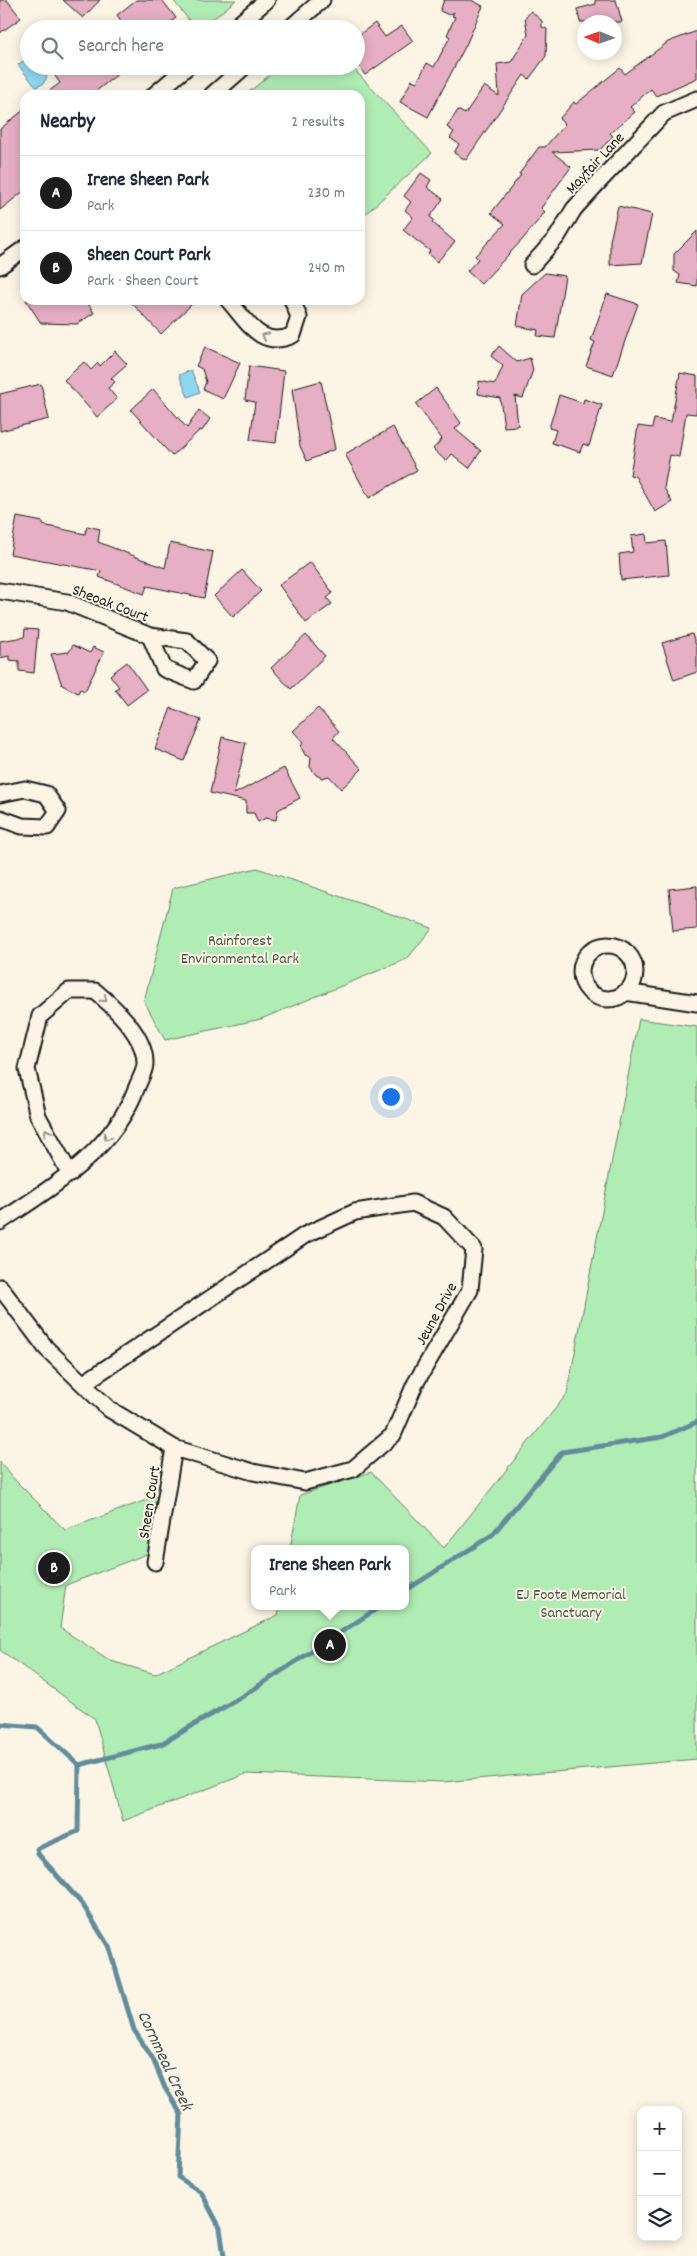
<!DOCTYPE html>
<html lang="en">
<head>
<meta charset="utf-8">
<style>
  :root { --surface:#fff; --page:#f2f2f3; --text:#1f2937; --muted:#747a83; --line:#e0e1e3; --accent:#1c1c1c }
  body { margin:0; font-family:Dekko,sans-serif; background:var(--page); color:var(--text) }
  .controls { position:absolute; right:15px; bottom:15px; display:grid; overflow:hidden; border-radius:10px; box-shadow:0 2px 12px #0003 }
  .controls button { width:45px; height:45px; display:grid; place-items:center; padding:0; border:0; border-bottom:1px solid var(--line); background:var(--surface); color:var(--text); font:25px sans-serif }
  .compass { position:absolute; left:577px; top:15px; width:45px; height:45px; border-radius:50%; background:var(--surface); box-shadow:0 2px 12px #0003; rotate:272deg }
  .you { position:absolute; left:390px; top:1096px; width:18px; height:18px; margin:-12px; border:4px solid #fff; border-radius:50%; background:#1a73e8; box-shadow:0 0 0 8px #1a73e833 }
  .badge { display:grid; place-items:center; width:32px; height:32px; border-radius:50%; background:var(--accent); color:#fff; font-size:16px; font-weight:700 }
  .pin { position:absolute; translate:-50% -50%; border:2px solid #fff; box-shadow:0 1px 5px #0006 }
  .popup { position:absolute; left:251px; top:1545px; width:158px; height:65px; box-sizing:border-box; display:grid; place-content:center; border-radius:10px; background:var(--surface); filter:drop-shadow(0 1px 4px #0005); font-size:16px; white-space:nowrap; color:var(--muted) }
  .popup b { font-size:19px; color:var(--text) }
  .popup::after { content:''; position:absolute; left:50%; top:100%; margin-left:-10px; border:10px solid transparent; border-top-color:var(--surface) }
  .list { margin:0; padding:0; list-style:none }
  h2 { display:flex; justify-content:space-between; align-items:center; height:65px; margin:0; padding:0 20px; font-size:21px }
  h2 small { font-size:16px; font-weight:400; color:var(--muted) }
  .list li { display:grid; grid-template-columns:32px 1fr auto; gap:15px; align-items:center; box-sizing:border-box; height:75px; padding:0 20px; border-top:1px solid var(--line) }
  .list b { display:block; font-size:19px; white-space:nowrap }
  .list p { margin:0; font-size:16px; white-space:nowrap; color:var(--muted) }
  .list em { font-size:16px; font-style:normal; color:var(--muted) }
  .icon { flex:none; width:28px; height:28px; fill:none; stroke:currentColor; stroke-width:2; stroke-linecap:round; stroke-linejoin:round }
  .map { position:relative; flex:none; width:697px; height:2256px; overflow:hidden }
  .search { position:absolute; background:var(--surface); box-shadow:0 2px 12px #0003; left:20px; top:20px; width:345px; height:55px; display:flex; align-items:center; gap:12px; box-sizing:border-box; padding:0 18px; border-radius:28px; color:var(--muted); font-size:19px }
  .panel { position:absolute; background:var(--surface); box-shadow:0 2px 12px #0003; left:20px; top:90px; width:345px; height:215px; border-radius:15px }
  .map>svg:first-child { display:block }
</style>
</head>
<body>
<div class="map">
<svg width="697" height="2256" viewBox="0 0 697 2256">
  <rect width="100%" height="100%" fill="#fcf5e5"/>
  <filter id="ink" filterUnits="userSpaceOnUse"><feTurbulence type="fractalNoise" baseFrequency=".02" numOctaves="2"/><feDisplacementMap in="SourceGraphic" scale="10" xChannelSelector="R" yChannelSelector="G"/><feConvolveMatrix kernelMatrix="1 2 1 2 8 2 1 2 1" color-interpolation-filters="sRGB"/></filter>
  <g filter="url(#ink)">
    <path fill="#b0edb4" stroke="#668468" d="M173,0H236L201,29H196Z
      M281,66H351L432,153L360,219V95H245Z
      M257,868L432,928L407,959L261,1019L165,1040L144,1001L173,888Z
      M639,1019L697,1027V1759L443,1782L246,1774L123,1821L95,1719L0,1650V1462L14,1479L65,1530L157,1496L152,1552L66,1585L60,1628L111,1661L155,1674L278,1615L280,1606H405V1549H290L300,1495L371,1472L444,1548L567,1394Z"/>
    <path fill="#90d7f1" stroke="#628c9c" d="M29,56V66H35L47,77L43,84L36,87L18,65Z
      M191,370L200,392L188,397L179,375Z"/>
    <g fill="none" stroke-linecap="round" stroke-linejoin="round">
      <path stroke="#628c9c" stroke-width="5" d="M405,1591L492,1535L562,1452L662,1437L697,1422
        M0,1724L37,1727L79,1765L78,1831L37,1849L38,1854L83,1905L109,1947L134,2030L153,2059L165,2088L181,2114L178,2177L201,2192L220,2228L224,2256
        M79,1765L161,1744L243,1696L381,1606"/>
    </g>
    <path fill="#e7afc4" stroke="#1c1c1c" d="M0,0H7L21,18L0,33Z
      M63,0H100L83,18Z
      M136,0H162L176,18L162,29H127L117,15Z
      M444,0H471L483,6L466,45L428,117L400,102L412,80L417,82L427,63L434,67L450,37L447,35L455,17L452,16L454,12L449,15L440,11Z
      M595,0H616L622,22H580L577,9L596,4Z
      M531,11L542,21V27L547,29L546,56L529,79L524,75L466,160L454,153L459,144L450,138L454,132L447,127L458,110L465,114L484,86L499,96L497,64L511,62L528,35L525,18Z
      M375,23L385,37L402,26L413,41L365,75L356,62V37Z
      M697,31V78L656,96L651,89L630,107L635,112L610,133L613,136L600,150L552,152L571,167L541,208L545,212L523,239L481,284L467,271L478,259L475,256L505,224L491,213L521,175L519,174L539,147H545L565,124L559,119L574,102L576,104L620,68L625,74L668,42Z
      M48,66H128L91,95H44L60,83Z
      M25,109V190L0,210V129Z
      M421,173L431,180L427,187L443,199L430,217L434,220L432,222L455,242L437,262L428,254L430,251L403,230L413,217L405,210L411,202L404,196Z
      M618,206L652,214L642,263L610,265V241Z
      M697,231V286L678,283L680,275L674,271V254Z
      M545,273L565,276L555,338L537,336L538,330L517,326L522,294Z
      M607,294L638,304L613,375L586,366L595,342L591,340Z
      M26,300H86L94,313L77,324L41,323Z
      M129,300H196L161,334Z
      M499,346L517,362L530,358L533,370L523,398L515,396L518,426L504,427L500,398L478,394L479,381L495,384L503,366L491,356Z
      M205,347L240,363L223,399L203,389L206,382L202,369L196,366Z
      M115,351L127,364L111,378L115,382L108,388L117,399L97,417L64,380L84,362L91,370L98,363L100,366Z
      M249,366L284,371L276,443L250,440L255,402L245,400Z
      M680,373L697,376V407L696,414L686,413L679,457L670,455L664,488L672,502L655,512L635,476L630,475L638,426L652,428L654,419L671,422Z
      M321,381L335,449L307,461L300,446L292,389Z
      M41,384L49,419L0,431V394Z
      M436,388L461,423L455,429L481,451L469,468L452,454L446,461L433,449L442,439L416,404Z
      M153,389L187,428L199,410L210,419L202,431L200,430L172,456L131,410Z
      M559,395L583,403L584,399L602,405L589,446L583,444L580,452L552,443L556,430L549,428Z
      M393,427L417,470L369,498L345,454Z
      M17,517L43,522V525L85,534L87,526L100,529L98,542L165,568L170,543L213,552L204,598L147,586L144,594L99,577L101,571L10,554Z
      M646,534L647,543L666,541L669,575L621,580L619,554L633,552L631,536Z
      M310,562L333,593L327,598L332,604L306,623L279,585Z
      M242,570L261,591L233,617L214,596Z
      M25,629L38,630L34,673L19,671V661L9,660V656L0,658V641L24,637Z
      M692,634L697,648V672L674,680L662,643Z
      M306,635L325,656L291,689L271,668Z
      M73,645L90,653L93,647L104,652L85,691L80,689L78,693L62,685L51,654L69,652Z
      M127,662L147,690L127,705L115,689L119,687L110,675Z
      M171,708L201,720L184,761L155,749Z
      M318,708L339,731L333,738L362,769L341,789L329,776L322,778L316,775L310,767L311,757L305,755L301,747L303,742L293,731Z
      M222,737L246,743L234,794L284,768L300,798L278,810L276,820L266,818L258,822L254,813H246V801L210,793Z
      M697,886V929L673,931L669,889Z"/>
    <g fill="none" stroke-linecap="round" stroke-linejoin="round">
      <defs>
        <path id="minor" d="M233,29L267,0
          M289,29L322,0
          M154,95L188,66
          M212,95L245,66
          M532,265L557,237L574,209L594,187L664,113L697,99
          M0,266L25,248
          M228,300C247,321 261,350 293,335L299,317L292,300
          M0,591L67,602L150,636L187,641L207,661L194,681L164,669L150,636
          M0,794L25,789L46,794L58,811L47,827L22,826L0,818
          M581 972a27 27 0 1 1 54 0a27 27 0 1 1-54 0Z
          M625,992L697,1003
          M0,1222C53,1186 112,1152 136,1089C139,1081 145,1071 145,1064C146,1036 114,1007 95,991H69L40,1016L27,1069L38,1116L70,1174
          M0,1287L46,1348L109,1409L174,1448L253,1472L305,1482L353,1469L393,1435L415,1384L470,1290L474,1249L444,1217L413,1203L355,1212L305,1235L84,1383
          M155,1562L174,1448"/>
      </defs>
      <use href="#minor" stroke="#1c1c1c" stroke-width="19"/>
      <use href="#minor" stroke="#fcf5e5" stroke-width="15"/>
    </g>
    <defs><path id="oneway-chevron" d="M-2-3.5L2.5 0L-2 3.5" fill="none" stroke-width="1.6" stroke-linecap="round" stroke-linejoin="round" transform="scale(1.25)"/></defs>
    <g stroke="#97938b">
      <use href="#oneway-chevron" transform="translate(265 336) rotate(-151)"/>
      <use href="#oneway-chevron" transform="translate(104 999) rotate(39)"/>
      <use href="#oneway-chevron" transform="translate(47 1132) rotate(-119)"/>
      <use href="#oneway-chevron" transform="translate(107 1137) rotate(125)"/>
    </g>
  </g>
  <g text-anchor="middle" stroke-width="4" stroke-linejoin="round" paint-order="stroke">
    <g font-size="16" fill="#1c1c1c" stroke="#fcf5e5">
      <text transform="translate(594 162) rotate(-47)" y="6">Mayfair Lane</text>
      <text transform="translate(111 602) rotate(21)" y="6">Sheoak Court</text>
      <text transform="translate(435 1313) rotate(-61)" y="6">Jeune Drive</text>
      <text transform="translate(148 1502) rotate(-81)" y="6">Sheen Court</text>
    </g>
    <g font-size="16" fill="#485b4a" stroke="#fcf5e5">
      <text x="240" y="945">Rainforest<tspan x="240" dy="18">Environmental Park</tspan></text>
      <text x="571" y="1599">EJ Foote Memorial<tspan x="571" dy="18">Sanctuary</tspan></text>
    </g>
    <g font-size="18" font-style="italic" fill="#3f545c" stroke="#fcf5e5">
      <text transform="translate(166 2060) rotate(65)" y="6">Cornmeal Creek</text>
    </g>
  </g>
</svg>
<div class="controls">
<button>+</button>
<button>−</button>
<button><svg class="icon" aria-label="layers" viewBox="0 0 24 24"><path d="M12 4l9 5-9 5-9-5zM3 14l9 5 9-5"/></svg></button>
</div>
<svg class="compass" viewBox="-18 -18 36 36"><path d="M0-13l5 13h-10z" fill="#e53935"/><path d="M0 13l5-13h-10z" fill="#747a83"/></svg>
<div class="you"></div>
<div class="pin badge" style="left:330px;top:1645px">A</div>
<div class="popup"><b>Irene Sheen Park</b>Park</div>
<div class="pin badge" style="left:54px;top:1568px">B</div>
<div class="search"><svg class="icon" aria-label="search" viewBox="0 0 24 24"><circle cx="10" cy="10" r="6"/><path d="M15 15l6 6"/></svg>Search here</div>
<section class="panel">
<h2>Nearby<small>2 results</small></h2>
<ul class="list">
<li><span class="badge">A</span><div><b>Irene Sheen Park</b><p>Park</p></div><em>230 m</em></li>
<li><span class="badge">B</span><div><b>Sheen Court Park</b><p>Park · Sheen Court</p></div><em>240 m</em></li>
</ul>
</section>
</div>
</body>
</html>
